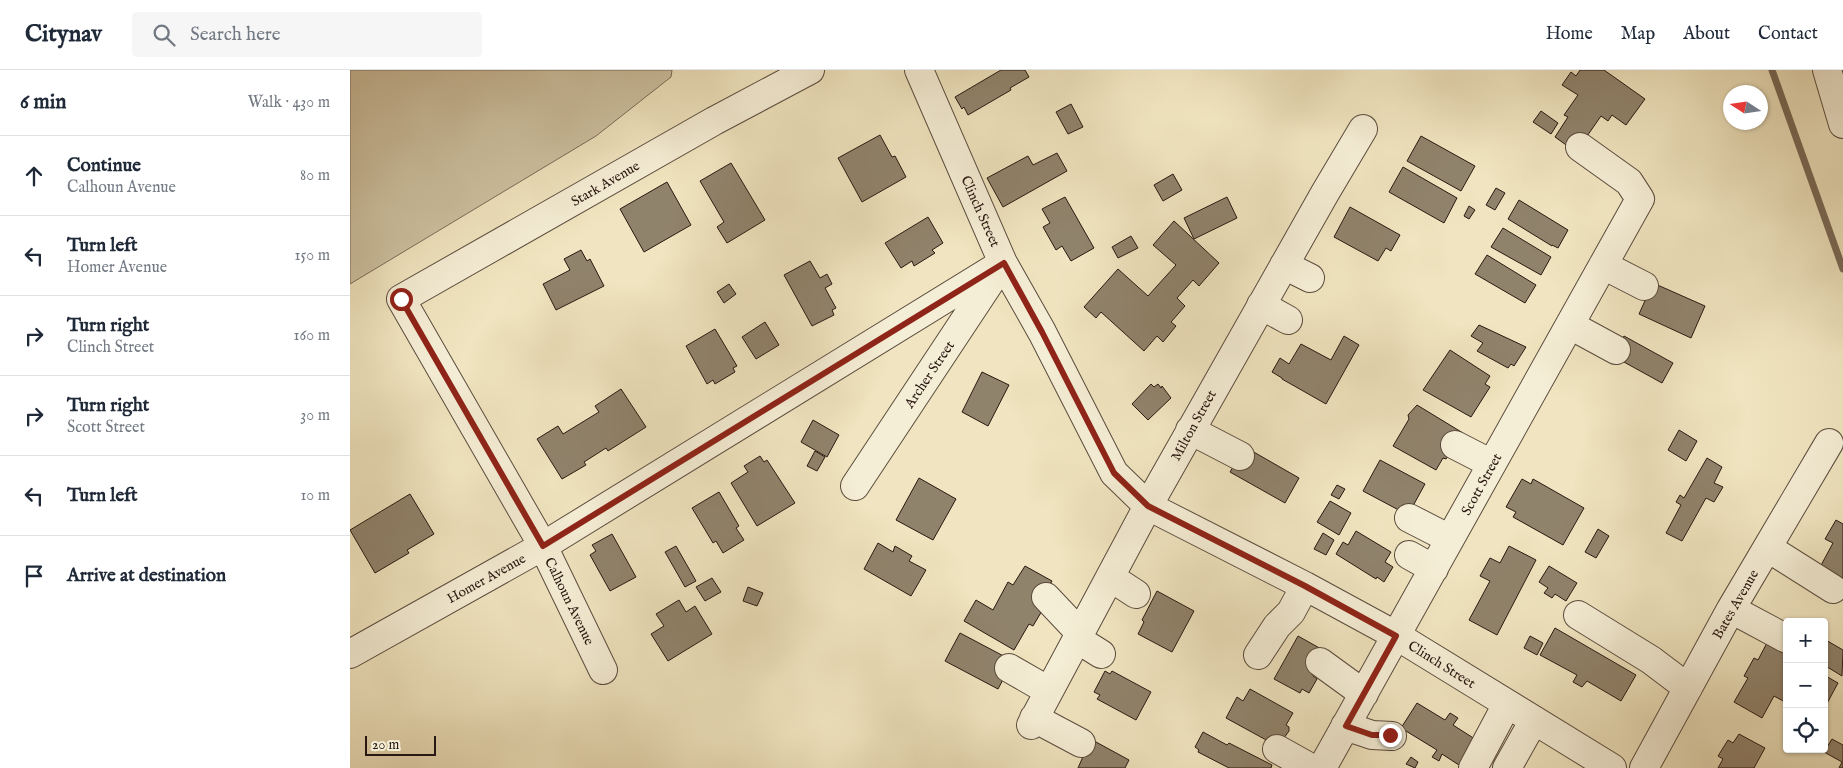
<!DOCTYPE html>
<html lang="en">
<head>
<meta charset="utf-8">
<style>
  :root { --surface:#fff; --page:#f6f6f7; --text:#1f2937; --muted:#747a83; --line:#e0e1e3 }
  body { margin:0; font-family:"IM FELL English",serif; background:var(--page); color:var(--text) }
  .controls { position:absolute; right:15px; bottom:15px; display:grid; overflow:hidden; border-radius:5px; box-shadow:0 1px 4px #0004 }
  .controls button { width:45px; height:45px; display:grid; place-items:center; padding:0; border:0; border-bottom:1px solid var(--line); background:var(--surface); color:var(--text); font:25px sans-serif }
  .compass { position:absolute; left:1373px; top:15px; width:45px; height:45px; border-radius:50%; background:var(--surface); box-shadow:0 1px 4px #0004; rotate:282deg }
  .scale { position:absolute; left:15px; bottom:12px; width:71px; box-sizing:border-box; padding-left:5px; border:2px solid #291811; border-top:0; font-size:14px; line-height:18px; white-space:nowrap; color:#291811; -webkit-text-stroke:4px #f5eed6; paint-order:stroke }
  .stop { position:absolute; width:15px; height:15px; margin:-11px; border:4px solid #8f2418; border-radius:50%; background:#fff }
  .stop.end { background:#8f2418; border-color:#fff; box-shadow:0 1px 5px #0008 }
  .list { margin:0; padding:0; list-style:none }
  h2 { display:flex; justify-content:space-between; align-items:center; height:65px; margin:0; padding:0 20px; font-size:21px }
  h2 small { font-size:16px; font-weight:400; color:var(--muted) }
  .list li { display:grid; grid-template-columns:32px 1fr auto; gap:15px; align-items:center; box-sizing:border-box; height:80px; padding:0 20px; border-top:1px solid var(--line) }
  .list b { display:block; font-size:19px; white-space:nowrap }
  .list p { margin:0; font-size:16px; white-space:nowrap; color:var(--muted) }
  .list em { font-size:16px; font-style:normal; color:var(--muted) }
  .icon { flex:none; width:28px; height:28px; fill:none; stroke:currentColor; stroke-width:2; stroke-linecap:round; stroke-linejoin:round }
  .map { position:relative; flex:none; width:1493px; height:698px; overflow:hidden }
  header { display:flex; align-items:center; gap:30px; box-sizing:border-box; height:70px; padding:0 25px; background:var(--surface); border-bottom:1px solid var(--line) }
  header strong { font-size:24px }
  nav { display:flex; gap:28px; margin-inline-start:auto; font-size:18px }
  .search { width:350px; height:45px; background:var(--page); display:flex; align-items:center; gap:12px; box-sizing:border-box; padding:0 18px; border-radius:5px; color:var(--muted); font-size:19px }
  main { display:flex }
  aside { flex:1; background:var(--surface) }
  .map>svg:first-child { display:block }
</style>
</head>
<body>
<header>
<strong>Citynav</strong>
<div class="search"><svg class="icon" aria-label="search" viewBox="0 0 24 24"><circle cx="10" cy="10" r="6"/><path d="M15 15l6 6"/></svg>Search here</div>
<nav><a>Home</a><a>Map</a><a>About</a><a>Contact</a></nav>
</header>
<main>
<aside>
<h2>6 min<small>Walk · 430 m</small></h2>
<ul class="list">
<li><svg class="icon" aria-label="ahead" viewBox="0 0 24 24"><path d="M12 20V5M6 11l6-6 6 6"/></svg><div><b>Continue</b><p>Calhoun Avenue</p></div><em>80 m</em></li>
<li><svg class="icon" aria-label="left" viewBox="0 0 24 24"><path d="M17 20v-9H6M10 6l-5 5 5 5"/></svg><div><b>Turn left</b><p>Homer Avenue</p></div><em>150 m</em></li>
<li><svg class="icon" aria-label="right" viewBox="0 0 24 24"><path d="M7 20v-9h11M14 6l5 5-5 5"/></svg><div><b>Turn right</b><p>Clinch Street</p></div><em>160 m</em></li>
<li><svg class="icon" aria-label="right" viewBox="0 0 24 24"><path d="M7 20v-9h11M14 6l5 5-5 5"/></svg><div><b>Turn right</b><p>Scott Street</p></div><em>30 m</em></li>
<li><svg class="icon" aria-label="left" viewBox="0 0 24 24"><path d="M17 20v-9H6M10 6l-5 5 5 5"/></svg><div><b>Turn left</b></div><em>10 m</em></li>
<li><svg class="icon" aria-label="arrive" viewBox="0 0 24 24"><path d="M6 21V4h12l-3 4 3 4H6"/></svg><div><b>Arrive at destination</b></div></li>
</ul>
</aside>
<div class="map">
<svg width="1493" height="698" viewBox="0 0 1493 698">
  <rect width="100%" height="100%" fill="#f0e5c0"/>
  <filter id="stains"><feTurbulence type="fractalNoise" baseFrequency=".004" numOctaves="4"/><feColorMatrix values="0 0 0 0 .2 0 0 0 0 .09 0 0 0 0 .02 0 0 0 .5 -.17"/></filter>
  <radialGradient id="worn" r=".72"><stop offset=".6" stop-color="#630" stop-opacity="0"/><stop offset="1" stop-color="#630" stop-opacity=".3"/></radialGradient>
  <path fill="#cec2a2" stroke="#7c6d5a" d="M0,0H322L321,7L246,66L0,214Z"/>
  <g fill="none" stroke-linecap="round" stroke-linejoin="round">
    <path stroke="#786956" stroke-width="7" d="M1422,0L1493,199"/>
  </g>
  <path fill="#90836c" stroke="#291811" d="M651,0H675L679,7L660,18L661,20L618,45L614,37L612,39L605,27Z
    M1230,0H1254L1295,29L1276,55L1262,45L1258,51L1251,46L1226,82L1205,67L1218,47L1214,45L1228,25L1212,15L1221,2L1226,6Z
    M721,34L733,57L718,64L706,42Z
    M1191,41L1208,53L1201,64L1183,52Z
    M530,65L542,87L545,86L556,107L512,132L488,88Z
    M1071,66L1125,96L1111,121L1057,91Z
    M707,83L717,101L653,137L637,108L678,86L683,95Z
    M381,93L415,150L377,173L367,157L374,152L350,111Z
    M1053,97L1107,128L1094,153L1039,122Z
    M823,104L832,120L813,131L804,115Z
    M317,112L341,155L294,182L270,139Z
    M1146,118L1155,123L1145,140L1136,135Z
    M715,127L744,178L721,191L712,176L706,180L693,157L700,153L692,139Z
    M877,127L887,148L844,169L834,148Z
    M1169,130L1218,160L1208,178L1202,175V176L1158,149Z
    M1119,136L1125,140L1119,149L1114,146Z
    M1000,137L1050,165L1041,181L1036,178L1028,191L984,167Z
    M578,147L593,173L582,180L585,183L564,196L562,191L551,198L535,173Z
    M824,151L869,193L849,216L843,210L827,228L835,236L821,252L826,256L813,272L807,266L794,281L751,242L746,248L734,237L768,199L798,226L826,195L803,175Z
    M1153,158L1201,187L1191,205L1141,177Z
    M781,166L788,178L768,188L762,177Z
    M231,180L237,191L240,189L254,216L206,240L193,214L220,200L214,189Z
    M1137,185L1186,215L1175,233L1125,204Z
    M460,191L470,208L477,204L482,214L475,218L486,238L482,240L484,245L462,256L434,205Z
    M1303,213L1355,236L1341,268L1289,244Z
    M379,214L386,224L374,233L367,222Z
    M415,252L429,275L406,289L392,267Z
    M1129,255L1176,277L1164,296L1161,294L1158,298L1127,281L1133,273L1121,266Z
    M365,259L387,296L383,298L385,302L365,314L363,310L357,314L336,276Z
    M994,266L1009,275L976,334L932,309V308L922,302L930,288L939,294L951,274L981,290Z
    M1274,266L1323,293L1312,313L1263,286Z
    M1100,280L1140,306L1135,314L1140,317L1121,347L1073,320Z
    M632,302L659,315L638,356L612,342Z
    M801,314L804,317L808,314L811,318L812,316L821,328L798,350L782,334Z
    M271,319L296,357L258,381L256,378L234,392L236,395L212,409L187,369L208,356L213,364L249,342L245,336Z
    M1067,335L1113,363L1101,382L1096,389L1093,388L1086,400L1043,376L1059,349L1058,345Z
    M463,350L489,365L477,387L451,372Z
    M1329,360L1347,371L1336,391L1318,380Z
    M895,377L949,408L935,433L880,402Z
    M465,381L475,387L467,401L457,396Z
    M410,386L414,392L417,390L445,433L407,456L381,413L398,402L394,396Z
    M1357,388L1372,397L1364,413L1373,417L1364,432L1356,428L1332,471L1316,463L1331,435L1326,432L1330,425L1334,428Z
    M1030,390L1075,414L1058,445L1013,421Z
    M569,408L606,429L583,470L546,450Z
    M1172,409L1181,414L1183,409L1234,438L1213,475L1163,447L1166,442L1156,437Z
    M987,415L995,419L989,429L981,425Z
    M369,422L389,456L386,458L394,470L373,483L366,471L363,473L342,438Z
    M60,424L84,464L57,480L59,483L25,503L0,460Z
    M980,431L1001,443L989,465L967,452Z
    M1486,450L1493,454V513L1469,499L1483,473L1475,469Z
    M1248,459L1259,466L1246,488L1235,482Z
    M1006,461L1041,482L1035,492L1043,497L1034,512L1027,507L1026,509L986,484L993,472L998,475Z
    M973,463L984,470L976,485L964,479Z
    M262,464L286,507L260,521L240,485L246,481L242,475Z
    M528,473L543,482L545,476L562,486L559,491L576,500L561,526L514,499Z
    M326,476L346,511L335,517L315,482Z
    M1159,476L1186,490L1147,565L1119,550L1140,511L1130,506L1140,488L1150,493Z
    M675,496L702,511L691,531L696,534L683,556L679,554L664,580L614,551L626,530L643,540L658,512L663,515Z
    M1199,496L1227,513L1216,531L1205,524L1202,528L1194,523L1198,518L1189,512Z
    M362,508L371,522L355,531L346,517Z
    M398,517L413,523L407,536L393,531Z
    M807,521L844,541L822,582L788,564L794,552L792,550Z
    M329,530L336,542L345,536L362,564L318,591L301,564L314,556L306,544Z
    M1205,558L1286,605L1271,631L1237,611L1232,617L1223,612L1227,605L1190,585Z
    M610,563L663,591L648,619L595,591Z
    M948,566L973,580L969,595L963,606L967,609L959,623L952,619L950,623L924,609Z
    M1180,566L1193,573L1187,585L1174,578Z
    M1474,569L1493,580L1492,606L1474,595Z
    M1418,571L1437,582V633L1424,626L1412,648L1384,632L1398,608L1394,606L1404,588L1408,590Z
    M755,601L760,604L762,601L801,622L786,650L747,629L750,625L744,622Z
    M1474,605L1488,613L1474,639Z
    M900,619L943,643L936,655L939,657V661L931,672L921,666L918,671L876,648L887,627L893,631Z
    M1067,633L1095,650L1100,643L1108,648L1103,655L1128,671L1112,697L1092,684L1089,691L1082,687L1087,680L1051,658Z
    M853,662L877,675L879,673L922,695L921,698H879L848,682L849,680L845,677Z
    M1389,664L1415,678L1404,698H1368L1373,689L1368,686L1378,670L1383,673Z
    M735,666L779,690L775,698H728L735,682Z
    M1482,669L1493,675V698H1489L1492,692L1474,682Z
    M1061,687L1068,692L1065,698L1056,694Z"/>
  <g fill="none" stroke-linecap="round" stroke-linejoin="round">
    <defs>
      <path id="minor" d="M569,0L653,193L692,262L764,403L798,436L955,516L1047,566L1262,698
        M1477,0L1493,54
        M934,195L960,208
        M1253,195L1294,216
        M911,235L938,250
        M1220,255L1266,280
        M840,360L890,386
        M1105,375L1142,394
        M505,416L648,200
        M1059,448L1100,469
        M1418,478L1483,519
        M1059,485L1084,499
        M760,507L786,524
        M696,527L730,563
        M1381,539L1437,569
        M1228,545L1301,590L1338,618
        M727,569L751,584
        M0,584L193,476L653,193
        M908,585L927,556L941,542L955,516
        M970,592L1014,624
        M659,598L699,621
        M253,600L193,476L51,229L364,51L460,0
        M684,648L731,673
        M681,655L798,436L975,123L1013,59
        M995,656L1022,665L1042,666
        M927,679L961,698
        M972,698L1290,129L1279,112L1230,77
        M1123,698L1157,634
        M1157,698L1184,650
        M1294,698L1381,539L1479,373"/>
    </defs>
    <use href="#minor" stroke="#5b4b3d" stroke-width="30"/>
    <use href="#minor" stroke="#f5eed6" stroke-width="28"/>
  </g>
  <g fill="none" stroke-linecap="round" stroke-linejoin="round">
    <path stroke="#8f2418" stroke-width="6" d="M51,229L193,476L654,193L692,262L764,403L798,436L955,516L1046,566L996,656L1022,665H1040"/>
  </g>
  <g text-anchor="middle" stroke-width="4" stroke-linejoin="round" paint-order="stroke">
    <g font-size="14" fill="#291811" stroke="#f5eed6">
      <text transform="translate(255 113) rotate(-30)" y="5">Stark Avenue</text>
      <text transform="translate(631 141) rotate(66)" y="5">Clinch Street</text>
      <text transform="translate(579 304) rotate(-56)" y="5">Archer Street</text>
      <text transform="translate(843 355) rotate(-61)" y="5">Milton Street</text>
      <text transform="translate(1131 414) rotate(-61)" y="5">Scott Street</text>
      <text transform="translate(136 508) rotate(-29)" y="5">Homer Avenue</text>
      <text transform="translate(220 531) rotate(64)" y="5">Calhoun Avenue</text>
      <text transform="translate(1385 534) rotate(-60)" y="5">Bates Avenue</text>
      <text transform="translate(1092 594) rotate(32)" y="5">Clinch Street</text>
    </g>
  </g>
  <rect width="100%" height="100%" filter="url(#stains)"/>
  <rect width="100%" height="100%" fill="url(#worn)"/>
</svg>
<div class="controls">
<button>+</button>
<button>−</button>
<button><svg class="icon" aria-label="locate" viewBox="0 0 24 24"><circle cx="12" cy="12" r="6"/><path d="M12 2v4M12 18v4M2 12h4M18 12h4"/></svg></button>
</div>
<svg class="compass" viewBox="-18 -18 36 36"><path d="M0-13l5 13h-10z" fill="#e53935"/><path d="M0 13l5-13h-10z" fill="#747a83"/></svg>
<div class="scale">20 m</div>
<div class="stop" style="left:51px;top:229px"></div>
<div class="stop end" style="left:1040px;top:665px"></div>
</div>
</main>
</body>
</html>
